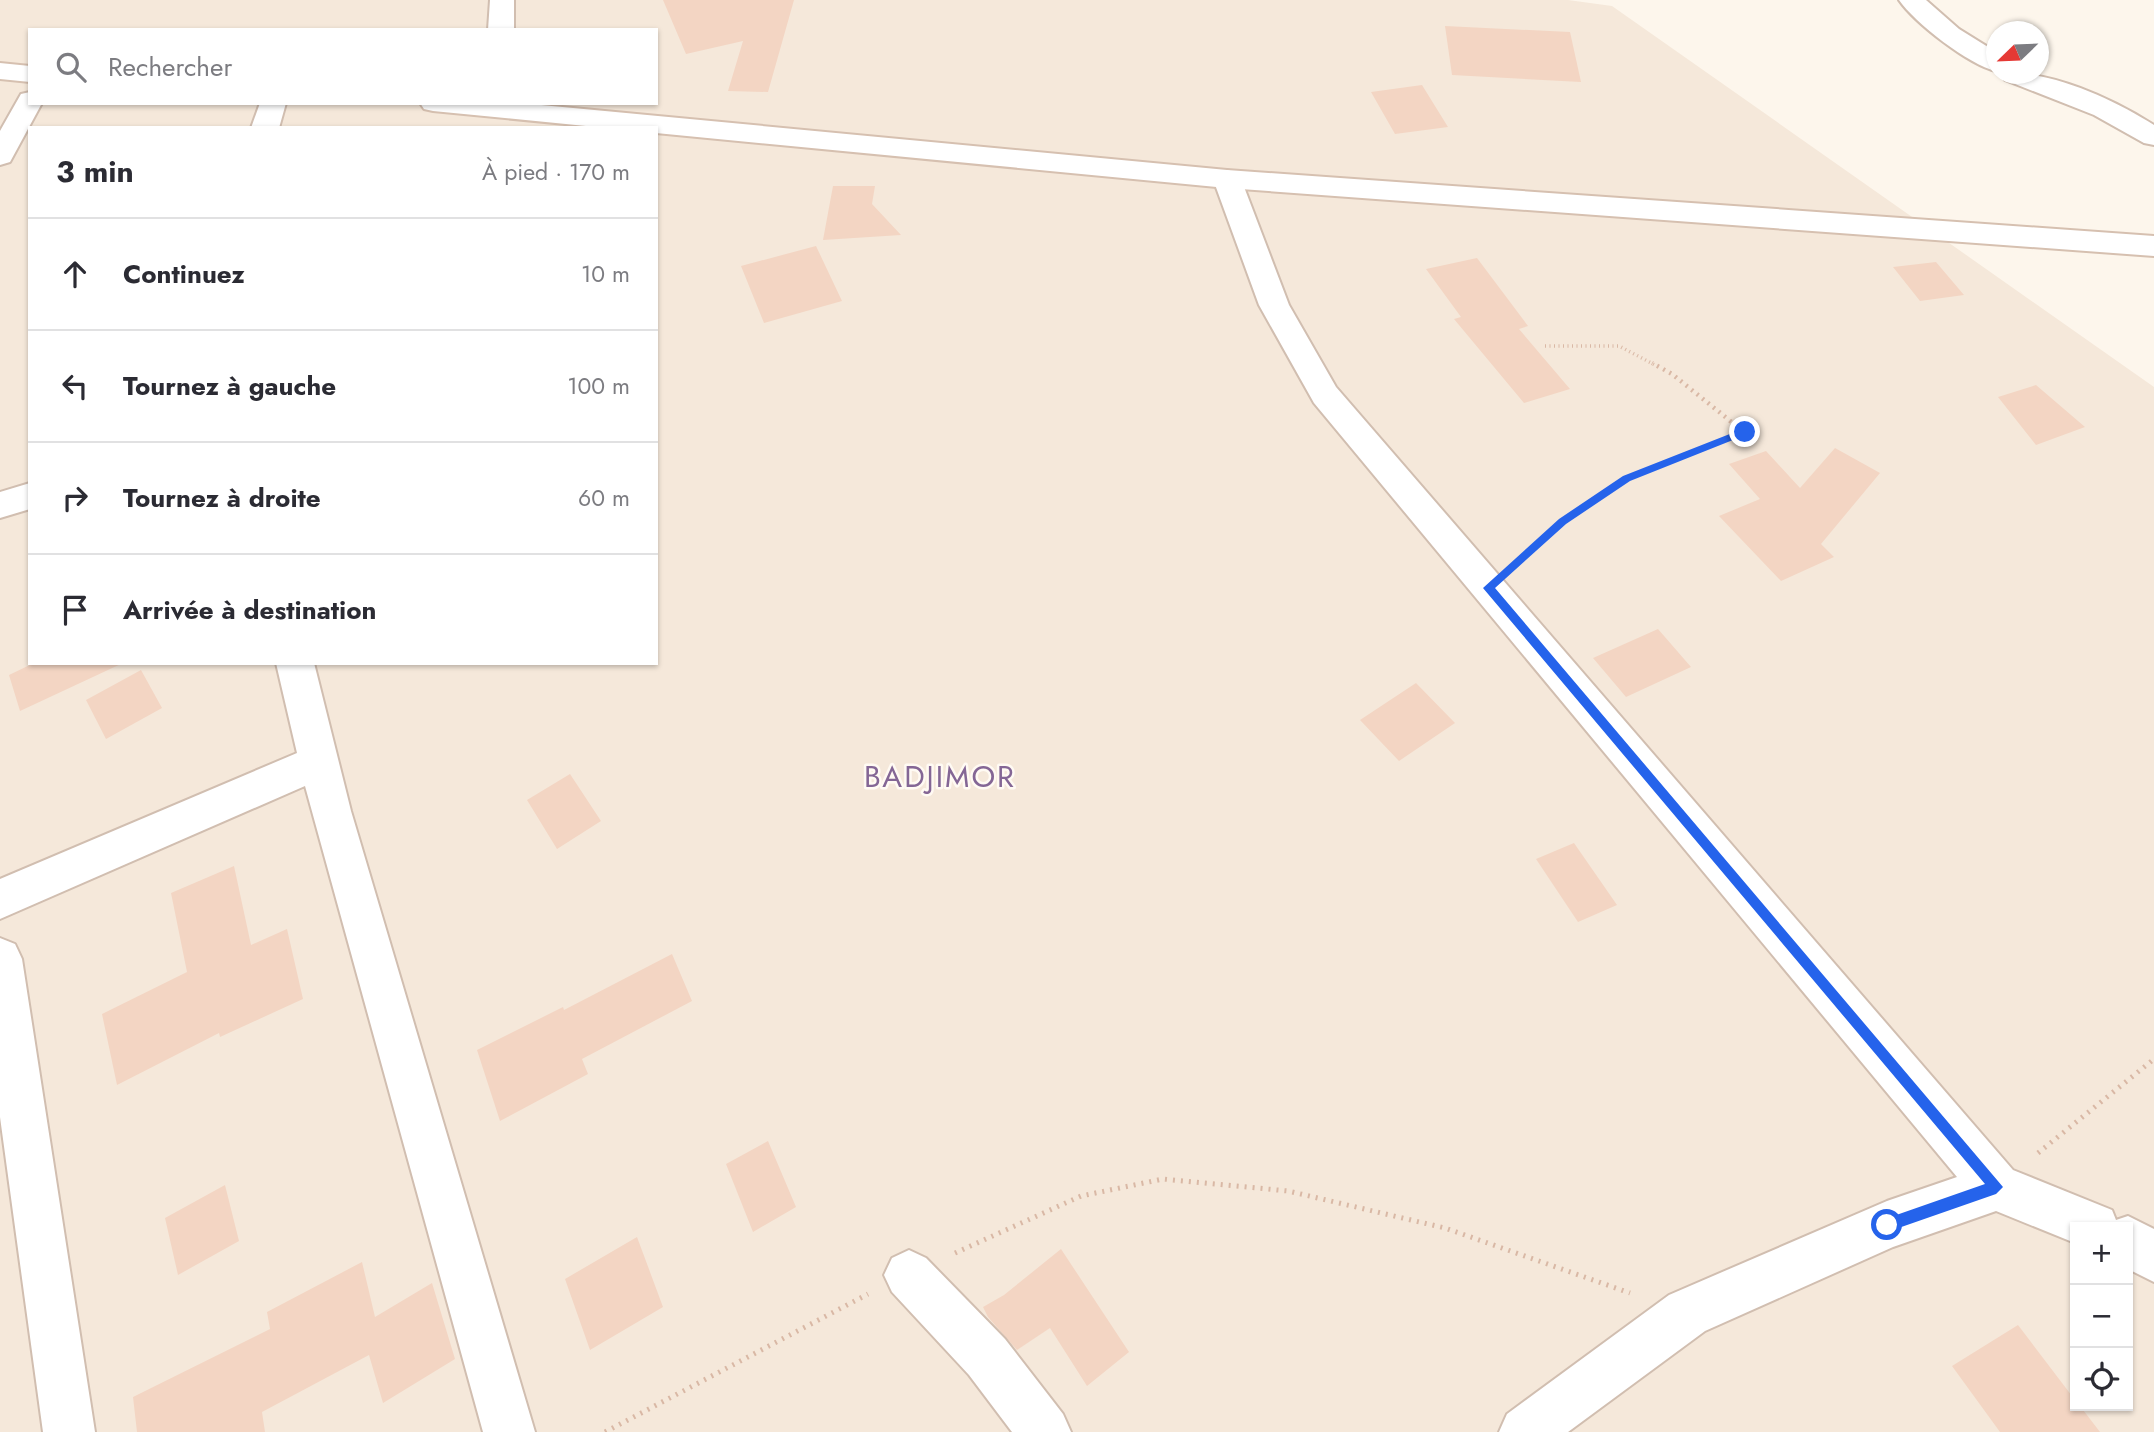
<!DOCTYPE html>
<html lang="fr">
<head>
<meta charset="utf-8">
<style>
  :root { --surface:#fff; --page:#f2f2f3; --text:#2b2b33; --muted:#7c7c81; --line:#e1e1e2 }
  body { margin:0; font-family:Jost,sans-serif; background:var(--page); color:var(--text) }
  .controls { position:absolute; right:21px; bottom:21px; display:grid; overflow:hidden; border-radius:0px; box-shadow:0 2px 5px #0004 }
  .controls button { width:63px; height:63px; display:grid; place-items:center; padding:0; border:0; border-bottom:2px solid var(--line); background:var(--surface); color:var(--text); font:35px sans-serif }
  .compass { position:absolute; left:1986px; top:21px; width:63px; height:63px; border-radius:50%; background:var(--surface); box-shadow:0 2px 5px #0004; rotate:247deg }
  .stop { position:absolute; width:21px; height:21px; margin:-16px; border:5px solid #2563eb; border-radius:50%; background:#fff }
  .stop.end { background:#2563eb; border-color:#fff; box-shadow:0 2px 7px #0008 }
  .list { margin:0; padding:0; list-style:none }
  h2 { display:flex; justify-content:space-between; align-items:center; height:91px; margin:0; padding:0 28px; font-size:30px }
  h2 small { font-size:23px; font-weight:400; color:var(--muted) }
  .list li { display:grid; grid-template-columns:46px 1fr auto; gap:21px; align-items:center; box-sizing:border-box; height:112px; padding:0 28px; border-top:2px solid var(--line) }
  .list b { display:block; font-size:26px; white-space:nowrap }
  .list em { font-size:23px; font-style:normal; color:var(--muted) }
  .icon { flex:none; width:38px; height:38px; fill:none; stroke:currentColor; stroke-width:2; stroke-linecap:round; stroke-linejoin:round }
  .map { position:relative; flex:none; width:2154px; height:1432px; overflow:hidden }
  .search { position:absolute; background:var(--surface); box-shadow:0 2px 5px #0004; left:28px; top:28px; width:630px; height:77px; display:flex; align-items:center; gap:18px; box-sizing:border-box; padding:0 24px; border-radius:0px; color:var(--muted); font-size:26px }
  .panel { position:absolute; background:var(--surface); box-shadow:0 2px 5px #0004; left:28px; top:126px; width:630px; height:539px; border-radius:0px }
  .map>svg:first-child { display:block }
</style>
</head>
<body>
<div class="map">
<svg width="2154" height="1432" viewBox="0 0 2154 1432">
  <rect width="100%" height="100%" fill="#fdf6ec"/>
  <path fill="#f5e8da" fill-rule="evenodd" d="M0,0H1568L1612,6L2154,387V1432H0ZM30,30H656V103H30ZM30,128H656V663H30ZM2075,1227H2128V1406H2075Z"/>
  <path fill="#f3d5c3" d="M663,0H794L768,92L728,91L743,41L686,54Z
    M1445,26L1570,32L1581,82L1452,75Z
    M1422,85L1448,127L1395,134L1371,92Z
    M833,186H875L872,204L901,235L823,240Z
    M816,246L842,301L764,323L741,266Z
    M1477,258L1528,326L1519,329L1570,389L1524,403L1454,319L1461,317L1426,269Z
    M1936,262L1964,295L1920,301L1893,267Z
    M2036,385L2085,427L2036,445L1998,397Z
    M1835,448L1880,473L1821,544L1834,557L1781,581L1719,516L1760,499L1729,464L1766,451L1800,488Z
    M1658,629L1691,667L1626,697L1593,658Z
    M34,663H123L20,711L9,675Z
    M141,670L162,708L106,739L86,700Z
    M1416,683L1455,723L1399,761L1360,720Z
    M570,774L601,821L557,849L527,800Z
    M1574,843L1617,905L1578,922L1536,859Z
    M234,866L251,945L287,929L303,999L220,1037L219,1033L117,1085L102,1014L187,972L171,893Z
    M672,954L692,1001L582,1059L588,1074L500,1121L477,1050L563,1007L564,1010Z
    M768,1141L796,1207L753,1232L726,1164Z
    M225,1185L239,1241L178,1275L165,1218Z
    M637,1237L663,1307L590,1350L565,1279Z
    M1061,1249L1129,1352L1087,1386L1050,1328L1017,1350L988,1317L983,1307L1004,1295Z
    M362,1262L375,1317L432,1283L455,1359L383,1403L369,1355L262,1412L265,1432H137L133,1397L270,1329L267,1312Z
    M2018,1325L2075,1400V1406H2080L2100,1432H2000L1952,1366Z"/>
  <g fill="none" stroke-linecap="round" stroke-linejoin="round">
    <defs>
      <path id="street" d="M490,0H514V30H488Z
        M1899,0H1926L1959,29L1996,52V71C1969,65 1915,23 1899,0Z
        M2001,74C2049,69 2113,99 2154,125V145L2144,143L2094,115L2005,80Z
        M30,92V103H42L10,162L0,165V131L21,94Z
        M260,103H286L279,128H251Z
        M1227,170L1237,173L1241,179L1289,305L1336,387L2013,1170L2112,1210L2116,1220L2128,1216L2154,1229V1282L2128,1269V1227H2075V1243L1996,1211L1893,1247L1705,1331L1568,1432H1499L1507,1414L1669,1295L1887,1201L1957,1177L1314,403L1259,305L1213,179L1217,173Z
        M30,483V509L0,518V492Z
        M276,663H314L351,811L535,1432H483L305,786L0,919V879L297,753Z
        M0,938L15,944L22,959L95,1432H43L0,1117Z
        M909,1250L926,1258L1005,1339L1063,1414L1071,1432H1012L969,1375L892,1292L884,1275L892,1258Z"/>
      <path id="secondary" d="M0,63L30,66V82L0,79Z
        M420,103H520L1227,170L2154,236V256L1227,188L656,133V128H606L433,111L424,109Z"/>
    </defs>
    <use href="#street" stroke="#d1beb0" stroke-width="4"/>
    <use href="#secondary" stroke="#d6c0b0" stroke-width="4"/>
    <path stroke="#d9b8a5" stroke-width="3.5" stroke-dasharray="1 3.5" stroke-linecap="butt" d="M1545,346H1619L1655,365"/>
    <path stroke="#d9b8a5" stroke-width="4.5" stroke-dasharray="2 5" stroke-linecap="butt" d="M1518,562L1562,522L1627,479L1744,432L1672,374L1652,363"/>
    <path stroke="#d9b8a5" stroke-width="5" stroke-dasharray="2 6" stroke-linecap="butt" d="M2038,1153L2154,1059
      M955,1253L1081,1196L1163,1179L1288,1191L1445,1228L1630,1293
      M605,1432L868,1294"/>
    <use href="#street" fill="#fff" fill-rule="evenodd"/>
    <use href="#secondary" fill="#fff" fill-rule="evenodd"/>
  </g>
  <path fill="#2563eb" d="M1745,428L1748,429V434L1630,481L1566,524L1495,588L2003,1187L1996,1194L1887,1232L1880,1225L1882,1220L1985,1184L1483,588L1559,519L1623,476Z"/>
  <g text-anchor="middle" stroke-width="5" stroke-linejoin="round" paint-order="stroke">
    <g font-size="30" letter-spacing="2" fill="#846695" stroke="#fffaf3">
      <text x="940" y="787">BADJIMOR</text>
    </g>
  </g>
</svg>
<div class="controls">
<button>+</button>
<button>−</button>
<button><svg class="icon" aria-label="locate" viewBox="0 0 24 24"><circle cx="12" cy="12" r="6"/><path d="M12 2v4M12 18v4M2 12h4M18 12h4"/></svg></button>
</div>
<svg class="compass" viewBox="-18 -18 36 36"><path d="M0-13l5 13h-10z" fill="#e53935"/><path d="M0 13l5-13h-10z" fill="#7c7c81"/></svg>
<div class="stop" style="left:1887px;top:1225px"></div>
<div class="stop end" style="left:1745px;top:432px"></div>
<div class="search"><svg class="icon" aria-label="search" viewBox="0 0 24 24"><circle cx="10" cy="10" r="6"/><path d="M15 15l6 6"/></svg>Rechercher</div>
<section class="panel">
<h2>3 min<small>À pied · 170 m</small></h2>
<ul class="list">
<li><svg class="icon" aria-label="ahead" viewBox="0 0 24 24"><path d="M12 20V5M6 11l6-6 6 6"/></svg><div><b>Continuez</b></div><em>10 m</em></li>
<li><svg class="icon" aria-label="left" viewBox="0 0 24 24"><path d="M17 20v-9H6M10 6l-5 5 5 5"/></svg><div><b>Tournez à gauche</b></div><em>100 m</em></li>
<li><svg class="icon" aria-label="right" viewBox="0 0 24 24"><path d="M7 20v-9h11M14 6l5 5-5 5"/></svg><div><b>Tournez à droite</b></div><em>60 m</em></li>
<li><svg class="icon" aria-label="arrive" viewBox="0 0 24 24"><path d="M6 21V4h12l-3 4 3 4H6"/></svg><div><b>Arrivée à destination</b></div></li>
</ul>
</section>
</div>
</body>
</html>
